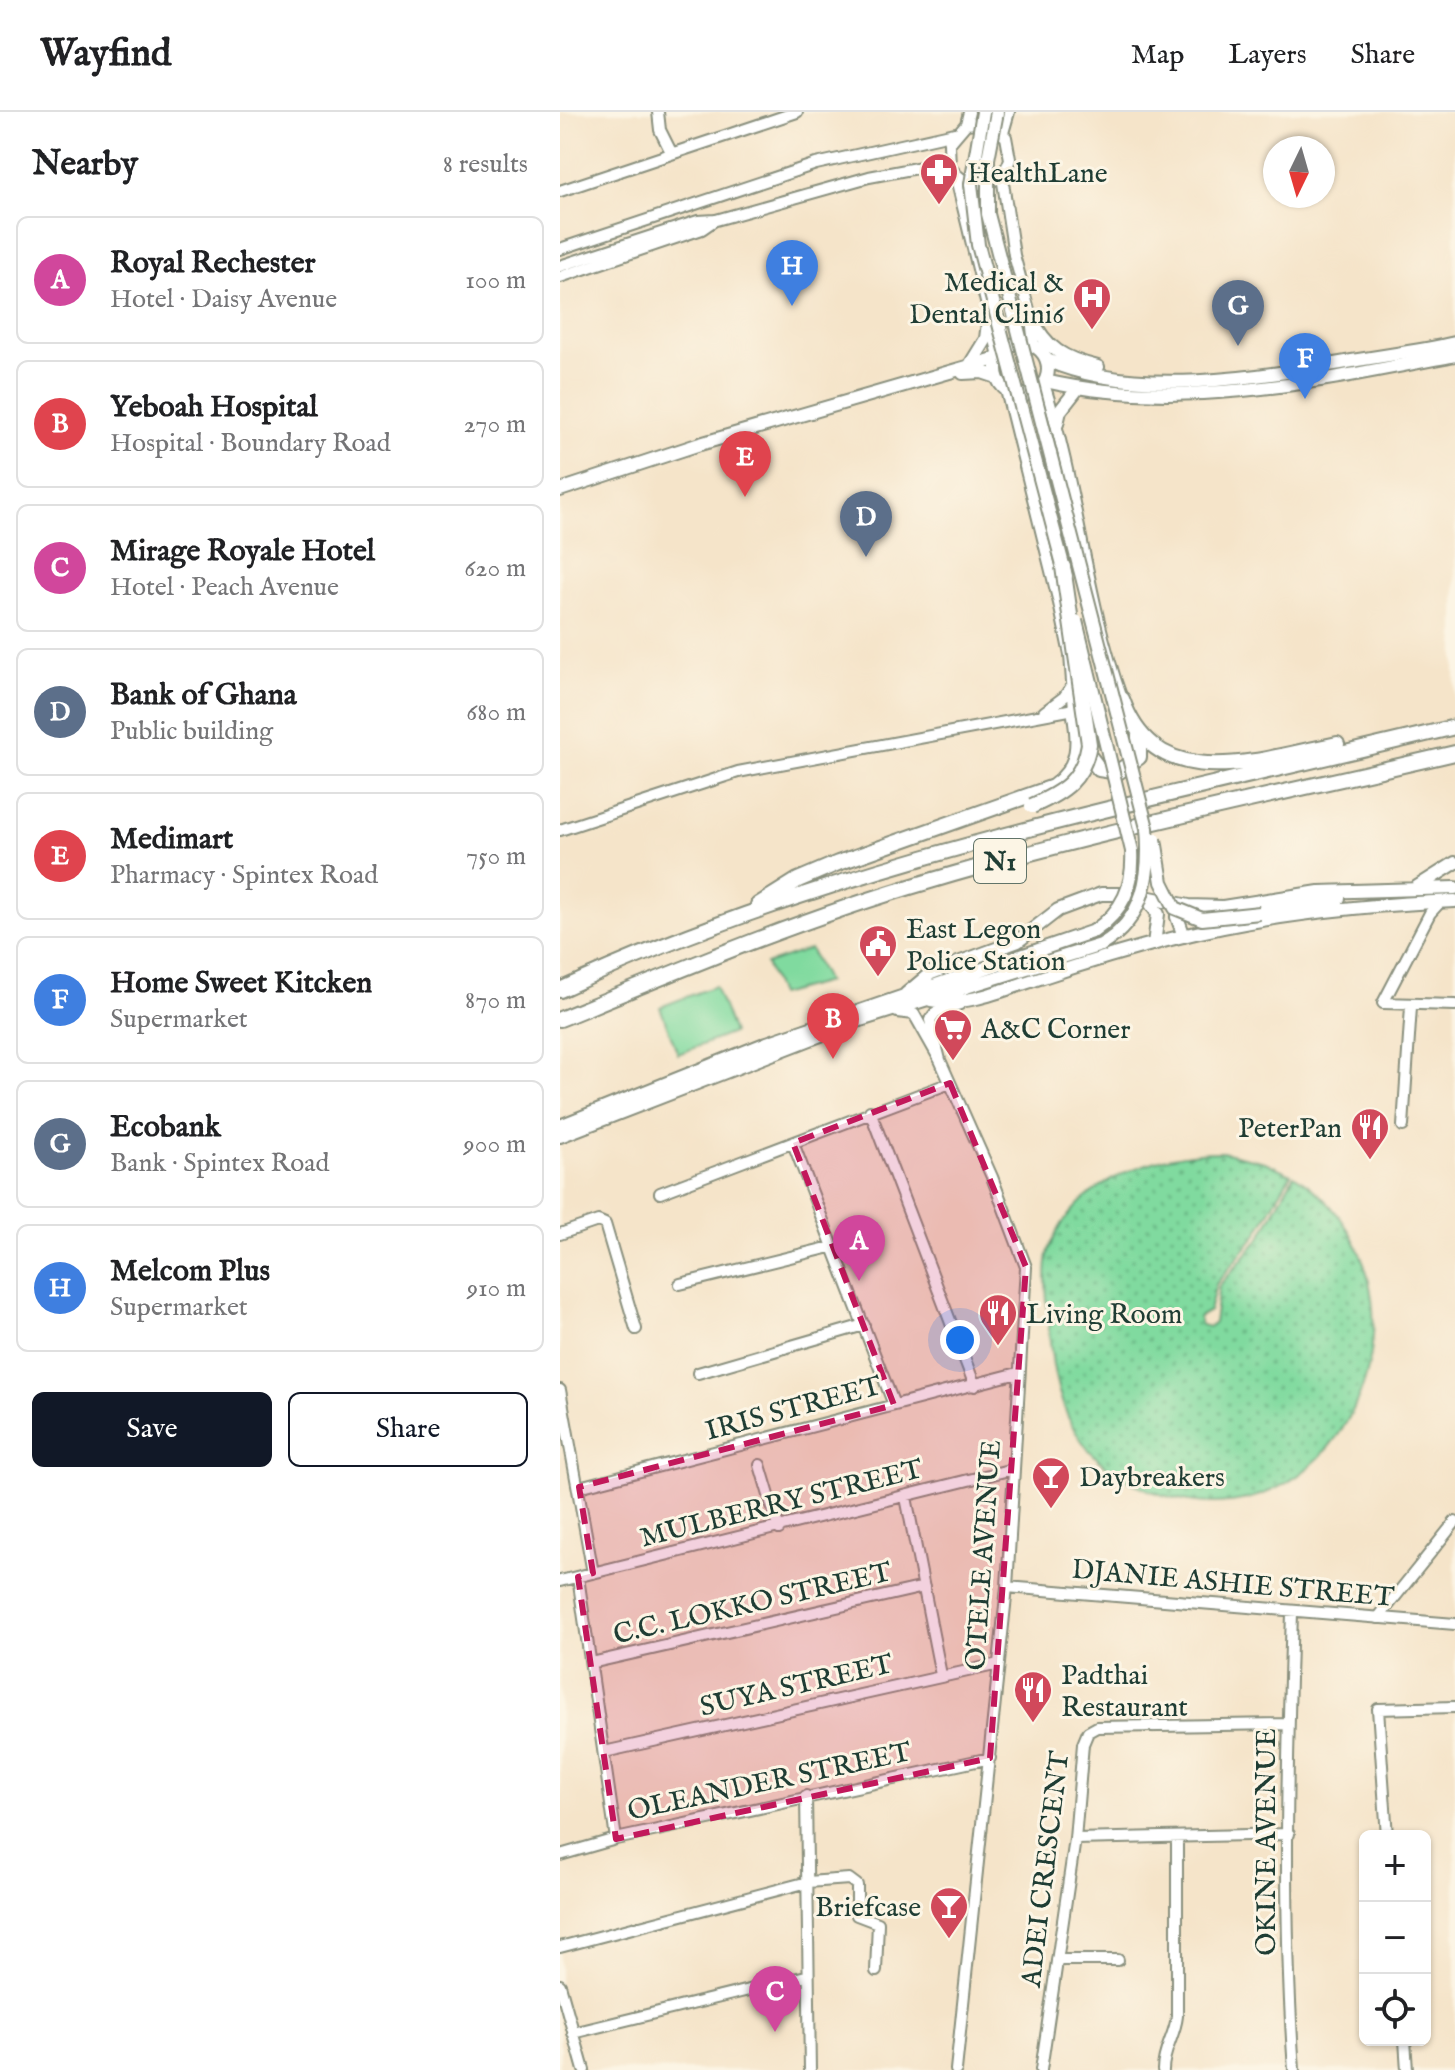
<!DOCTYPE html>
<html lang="en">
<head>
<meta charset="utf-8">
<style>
  :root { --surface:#fff; --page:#f2f2f2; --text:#202124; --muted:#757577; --line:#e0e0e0; --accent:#111827 }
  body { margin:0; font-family:"IM FELL English",serif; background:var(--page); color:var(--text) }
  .controls { position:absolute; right:24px; bottom:24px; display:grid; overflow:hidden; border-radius:12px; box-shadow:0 2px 6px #0004 }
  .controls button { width:72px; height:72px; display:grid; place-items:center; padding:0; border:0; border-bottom:2px solid var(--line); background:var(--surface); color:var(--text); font:40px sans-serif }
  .compass { position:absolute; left:703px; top:24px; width:72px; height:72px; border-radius:50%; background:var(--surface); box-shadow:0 2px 6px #0004; rotate:185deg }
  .you { position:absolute; left:400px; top:1228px; width:28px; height:28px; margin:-20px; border:6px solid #fff; border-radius:50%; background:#1a73e8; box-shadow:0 0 0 12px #1a73e833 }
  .badge { display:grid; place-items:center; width:52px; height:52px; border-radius:50%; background:var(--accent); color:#fff; font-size:26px; font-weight:700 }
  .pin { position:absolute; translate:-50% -66px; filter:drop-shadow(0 2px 4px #0008) }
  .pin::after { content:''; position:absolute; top:42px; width:28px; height:24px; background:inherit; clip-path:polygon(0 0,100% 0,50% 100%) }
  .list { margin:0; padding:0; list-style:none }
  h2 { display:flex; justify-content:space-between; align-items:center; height:104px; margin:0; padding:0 32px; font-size:34px }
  h2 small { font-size:26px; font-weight:400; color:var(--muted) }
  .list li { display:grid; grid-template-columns:52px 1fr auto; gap:24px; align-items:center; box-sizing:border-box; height:128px; margin:0 16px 16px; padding:0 16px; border:2px solid var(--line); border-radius:12px }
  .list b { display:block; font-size:30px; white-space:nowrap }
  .list p { margin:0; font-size:26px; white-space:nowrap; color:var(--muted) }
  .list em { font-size:26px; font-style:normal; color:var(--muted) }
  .actions { display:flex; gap:16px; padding:24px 32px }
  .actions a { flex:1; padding:18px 0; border:2px solid var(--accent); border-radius:12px; text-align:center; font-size:28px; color:var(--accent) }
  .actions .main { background:var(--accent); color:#fff }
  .icon { flex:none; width:44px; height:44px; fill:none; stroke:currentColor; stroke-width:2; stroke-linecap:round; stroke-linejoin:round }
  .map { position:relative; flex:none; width:895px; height:1958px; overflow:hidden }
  header { display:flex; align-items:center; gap:48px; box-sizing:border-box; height:112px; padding:0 40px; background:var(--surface); border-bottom:2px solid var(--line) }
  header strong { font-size:38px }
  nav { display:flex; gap:44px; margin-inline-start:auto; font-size:28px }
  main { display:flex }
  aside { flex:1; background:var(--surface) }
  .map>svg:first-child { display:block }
</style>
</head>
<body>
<header>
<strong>Wayfind</strong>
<nav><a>Map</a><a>Layers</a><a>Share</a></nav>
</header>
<main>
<aside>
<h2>Nearby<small>8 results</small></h2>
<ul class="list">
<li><span class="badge" style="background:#d1479c">A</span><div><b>Royal Rechester</b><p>Hotel · Daisy Avenue</p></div><em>100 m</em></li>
<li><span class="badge" style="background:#e0444e">B</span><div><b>Yeboah Hospital</b><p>Hospital · Boundary Road</p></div><em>270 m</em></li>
<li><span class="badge" style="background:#d1479c">C</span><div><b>Mirage Royale Hotel</b><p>Hotel · Peach Avenue</p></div><em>620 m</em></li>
<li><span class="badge" style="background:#5c6f8a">D</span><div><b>Bank of Ghana</b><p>Public building</p></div><em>680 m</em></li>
<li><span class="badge" style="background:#e0444e">E</span><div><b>Medimart</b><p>Pharmacy · Spintex Road</p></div><em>750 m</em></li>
<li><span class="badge" style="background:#3f7fe0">F</span><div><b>Home Sweet Kitcken</b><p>Supermarket</p></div><em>870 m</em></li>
<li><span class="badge" style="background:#5c6f8a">G</span><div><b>Ecobank</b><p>Bank · Spintex Road</p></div><em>900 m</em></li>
<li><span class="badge" style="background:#3f7fe0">H</span><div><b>Melcom Plus</b><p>Supermarket</p></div><em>910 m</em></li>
</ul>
<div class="actions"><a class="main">Save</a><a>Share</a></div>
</aside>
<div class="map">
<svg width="895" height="1958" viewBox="0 0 895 1958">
  <defs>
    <pattern id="grass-dots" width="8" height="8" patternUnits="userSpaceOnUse" patternTransform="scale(2)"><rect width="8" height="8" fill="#80da9f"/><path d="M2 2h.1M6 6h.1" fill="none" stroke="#68b282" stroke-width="1.8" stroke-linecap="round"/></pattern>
  </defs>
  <rect width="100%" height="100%" fill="#fcf5e5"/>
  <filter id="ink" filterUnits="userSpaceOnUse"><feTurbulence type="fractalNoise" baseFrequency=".0125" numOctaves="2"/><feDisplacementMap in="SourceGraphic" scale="16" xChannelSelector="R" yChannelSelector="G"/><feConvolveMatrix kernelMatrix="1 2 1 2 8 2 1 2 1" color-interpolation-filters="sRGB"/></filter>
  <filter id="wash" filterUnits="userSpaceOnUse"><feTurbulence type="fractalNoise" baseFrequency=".006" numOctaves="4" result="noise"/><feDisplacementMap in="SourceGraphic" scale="32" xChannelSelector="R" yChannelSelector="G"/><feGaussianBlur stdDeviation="1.8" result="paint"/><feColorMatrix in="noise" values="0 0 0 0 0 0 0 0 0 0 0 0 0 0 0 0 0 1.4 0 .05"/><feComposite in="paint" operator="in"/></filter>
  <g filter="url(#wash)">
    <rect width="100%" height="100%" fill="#f5e4c9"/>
    <path fill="url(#grass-dots)" stroke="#508c6a" stroke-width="2" d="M662,1040L705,1050L731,1062L696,1123L656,1172L649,1199L638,1205L641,1213L649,1215L654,1211L659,1174L700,1126L734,1063C895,1167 791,1440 603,1383C512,1355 493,1290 488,1205C487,1185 483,1151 491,1133C518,1068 597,1040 662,1040Z"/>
    <path fill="#80da9f" stroke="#508c6a" stroke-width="2" d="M250,837L267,870L219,883L206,852Z
      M155,874L173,921L118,942L100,895Z"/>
  </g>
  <g filter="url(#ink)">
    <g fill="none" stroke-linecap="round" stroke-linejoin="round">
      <defs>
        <path id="minor" d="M98,0L100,18L111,40
          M406,12L426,10L446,25L450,47C441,77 406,81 390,54L389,32L406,12L409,0
          M443,21L449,0
          M395,62L439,244
          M442,64L454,143L471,205L474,234
          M0,79L237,0
          M0,137L256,52L395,21
          M0,154L138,109L156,108L309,65L388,50
          M0,165L142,117L155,108
          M484,272C518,375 525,485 562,587
          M484,600L504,585L512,574
          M0,718L178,660L514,597L510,543L499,491L446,278
          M881,789L870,801L823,891L895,893
          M337,900L354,902L380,948L432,1065L466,1155L447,1475L396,1958
          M380,948L370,908L376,900L400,892
          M310,999L415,1274
          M843,1014L851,895
          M233,1031L334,1293
          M100,1081L390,971
          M0,1122L38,1109L45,1112L76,1217
          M120,1172L271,1135
          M138,1261L304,1213
          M0,1278L33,1461
          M200,1353L219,1417
          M19,1375L458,1261
          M346,1385L381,1563
          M18,1465L56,1727
          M0,1469L453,1357
          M447,1475L895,1512
          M732,1501C727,1653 723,1807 734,1958
          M818,1506L895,1410
          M31,1551L364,1475
          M44,1640L439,1552
          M246,1684L250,1958
          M827,1724L818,1597L895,1595
          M515,1727L729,1722
          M0,1743L56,1727L430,1646
          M0,1835L248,1770L289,1767L297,1773V1803L318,1811L316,1859
          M497,1848H558
          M0,1873L24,1958
          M13,1921L246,1864
          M845,1928L847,1958
          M481,1958L515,1727L523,1632L528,1620L537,1615L728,1612
          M603,1958C603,1938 615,1924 617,1904V1725"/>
        <path id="major" d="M471,205C486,237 504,247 538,255
          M436 257a26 26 0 1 1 52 0a26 26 0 1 1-52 0Z
          M487,248C573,287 701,265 792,249C826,243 861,239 895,231
          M410,253L426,227L428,210
          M403,261L422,260L437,265
          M485,269C620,300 762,269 895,243
          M497,312L500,299L518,276
          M0,378L140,332L438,246
          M857,775L895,751
          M586,785L598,802L594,832
          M700,801L779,786
          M624,824L617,805L629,794
          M346,882L371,861L458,829L498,798L541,782H571L629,794L663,795L759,780L895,776
          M371,888C408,895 447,876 483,865C525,851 568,838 611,827C704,803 800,793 895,789
          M0,1014L207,931L534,819
          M0,1024L297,909L541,833"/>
        <path id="highway" d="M562,587C596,686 700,647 777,632
          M523,636L539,657L558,660L579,645V623
          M198,793L238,768L278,751L493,675C523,654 519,629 514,597
          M0,878C284,746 593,688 895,615
          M0,907C122,857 243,806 370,769C542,718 720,682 895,641"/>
      </defs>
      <use href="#minor" stroke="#8a907e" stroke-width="14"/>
      <use href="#major" stroke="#8a907e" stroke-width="16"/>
      <use href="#highway" stroke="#8a907e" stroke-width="18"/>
      <use href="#minor" stroke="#fff" stroke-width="10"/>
      <use href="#major" stroke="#fff" stroke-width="12"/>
      <use href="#highway" stroke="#fff" stroke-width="14"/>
      <defs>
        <path id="major-bridge" d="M423,0L411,72L418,133L506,464
          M437,0L428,47V102L587,716C591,762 585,807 541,833
          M516,509L572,739C574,774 563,799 534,819
          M595,727L602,770L615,796L642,807L700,801"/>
        <path id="highway-bridge" d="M472,694C504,680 523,668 529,632L503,455"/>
      </defs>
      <use href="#major-bridge" stroke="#8a907e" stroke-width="16" stroke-linecap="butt"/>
      <use href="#highway-bridge" stroke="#8a907e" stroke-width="18" stroke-linecap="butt"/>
      <use href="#major-bridge" stroke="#fff" stroke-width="12"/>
      <use href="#highway-bridge" stroke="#fff" stroke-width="14"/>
    </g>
  </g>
  <path fill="#c2185b" fill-opacity="0.2" stroke="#c2185b" stroke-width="6" stroke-dasharray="16 10" stroke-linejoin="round" d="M390,971L466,1155L430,1646L56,1727L18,1465L33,1461L19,1375L334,1293L233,1031Z"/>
  <defs>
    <symbol id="pharmacy-pin" viewBox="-11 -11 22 30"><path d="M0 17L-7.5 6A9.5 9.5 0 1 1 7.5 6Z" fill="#d1495b" stroke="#fcf5e5"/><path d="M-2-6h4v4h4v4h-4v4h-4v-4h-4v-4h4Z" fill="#fff"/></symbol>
    <symbol id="hospital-pin" viewBox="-11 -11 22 30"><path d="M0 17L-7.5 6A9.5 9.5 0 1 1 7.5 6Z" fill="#d1495b" stroke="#fcf5e5"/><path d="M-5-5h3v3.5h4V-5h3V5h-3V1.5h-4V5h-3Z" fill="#fff"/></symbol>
    <symbol id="civic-pin" viewBox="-11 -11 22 30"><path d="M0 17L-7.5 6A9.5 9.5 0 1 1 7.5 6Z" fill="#d1495b" stroke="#fcf5e5"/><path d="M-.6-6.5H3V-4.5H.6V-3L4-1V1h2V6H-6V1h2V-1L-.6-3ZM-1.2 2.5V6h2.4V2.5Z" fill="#fff"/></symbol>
    <symbol id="supermarket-pin" viewBox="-11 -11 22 30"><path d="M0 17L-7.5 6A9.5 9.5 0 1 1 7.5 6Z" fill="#d1495b" stroke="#fcf5e5"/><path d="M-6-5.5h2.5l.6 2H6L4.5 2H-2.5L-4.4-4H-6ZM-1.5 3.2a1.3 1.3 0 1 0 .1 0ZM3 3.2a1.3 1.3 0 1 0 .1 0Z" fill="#fff"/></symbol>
    <symbol id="restaurant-pin" viewBox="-11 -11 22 30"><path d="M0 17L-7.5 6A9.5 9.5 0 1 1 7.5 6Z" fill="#d1495b" stroke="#fcf5e5"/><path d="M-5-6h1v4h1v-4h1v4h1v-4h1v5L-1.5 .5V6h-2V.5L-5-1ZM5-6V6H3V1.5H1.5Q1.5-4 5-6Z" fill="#fff"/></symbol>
    <symbol id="bar-pin" viewBox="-11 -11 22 30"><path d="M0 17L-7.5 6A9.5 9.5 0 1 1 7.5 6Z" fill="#d1495b" stroke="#fcf5e5"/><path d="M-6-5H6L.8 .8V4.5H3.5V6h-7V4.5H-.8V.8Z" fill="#fff"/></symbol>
  </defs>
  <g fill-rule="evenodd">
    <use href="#pharmacy-pin" x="357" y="38" width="44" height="60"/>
    <use href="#hospital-pin" x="510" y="163" width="44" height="60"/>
    <use href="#civic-pin" x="296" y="810" width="44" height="60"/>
    <use href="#supermarket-pin" x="371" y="894" width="44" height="60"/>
    <use href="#restaurant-pin" x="788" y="993" width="44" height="60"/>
    <use href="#restaurant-pin" x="416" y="1179" width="44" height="60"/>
    <use href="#bar-pin" x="469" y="1342" width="44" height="60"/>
    <use href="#restaurant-pin" x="451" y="1556" width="44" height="60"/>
    <use href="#bar-pin" x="367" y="1772" width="44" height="60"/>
  </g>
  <g text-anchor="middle" stroke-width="6" stroke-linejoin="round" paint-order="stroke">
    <rect fill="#fcf5e5" stroke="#617469" stroke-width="2" x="414" y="727" width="52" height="44" rx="6"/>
    <g font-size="26" font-weight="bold" fill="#1f3d34">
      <text x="440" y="758">N1</text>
    </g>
    <g font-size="28" fill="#1f3d34" stroke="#fcf5e5" text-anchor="start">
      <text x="407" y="70">HealthLane</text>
      <text x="504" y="179" text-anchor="end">Medical &amp;<tspan x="504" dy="32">Dental Clini6</tspan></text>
      <text x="346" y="826">East Legon<tspan x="346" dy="32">Police Station</tspan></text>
      <text x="421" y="926">A&amp;C Corner</text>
      <text x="782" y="1025" text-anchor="end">PeterPan</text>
      <text x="466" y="1211">Living Room</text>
      <text x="519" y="1374">Daybreakers</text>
      <text x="501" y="1572">Padthai<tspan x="501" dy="32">Restaurant</tspan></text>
      <text x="361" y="1804" text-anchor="end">Briefcase</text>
    </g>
    <g font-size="28" fill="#1f3d34" stroke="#fcf5e5">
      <text transform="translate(233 1295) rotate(-15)" y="10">IRIS STREET</text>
      <text transform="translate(221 1390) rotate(-14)" y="10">MULBERRY STREET</text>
      <text transform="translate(422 1443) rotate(-86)" y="10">OTELE AVENUE</text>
      <text transform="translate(673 1470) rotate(5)" y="10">DJANIE ASHIE STREET</text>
      <text transform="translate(192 1490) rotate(-13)" y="10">C.C. LOKKO STREET</text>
      <text transform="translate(236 1572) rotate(-13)" y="10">SUYA STREET</text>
      <text transform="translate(209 1668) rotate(-12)" y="10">OLEANDER STREET</text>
      <text transform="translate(705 1730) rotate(-90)" y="10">OKINE AVENUE</text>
      <text transform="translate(484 1757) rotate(-83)" y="10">ADEI CRESCENT</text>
    </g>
  </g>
</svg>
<div class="controls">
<button>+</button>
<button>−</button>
<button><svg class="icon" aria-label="locate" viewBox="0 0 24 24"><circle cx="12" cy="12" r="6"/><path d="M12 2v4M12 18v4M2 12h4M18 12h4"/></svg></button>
</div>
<svg class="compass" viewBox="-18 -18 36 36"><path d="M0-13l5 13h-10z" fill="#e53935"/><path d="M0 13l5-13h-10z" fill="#757577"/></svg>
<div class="you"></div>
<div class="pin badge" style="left:299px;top:1169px;background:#d1479c">A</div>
<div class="pin badge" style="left:273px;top:947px;background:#e0444e">B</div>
<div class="pin badge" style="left:215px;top:1920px;background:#d1479c">C</div>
<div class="pin badge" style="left:306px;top:445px;background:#5c6f8a">D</div>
<div class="pin badge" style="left:185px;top:385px;background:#e0444e">E</div>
<div class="pin badge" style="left:745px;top:287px;background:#3f7fe0">F</div>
<div class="pin badge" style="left:678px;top:234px;background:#5c6f8a">G</div>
<div class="pin badge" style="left:232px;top:194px;background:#3f7fe0">H</div>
</div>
</main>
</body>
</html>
